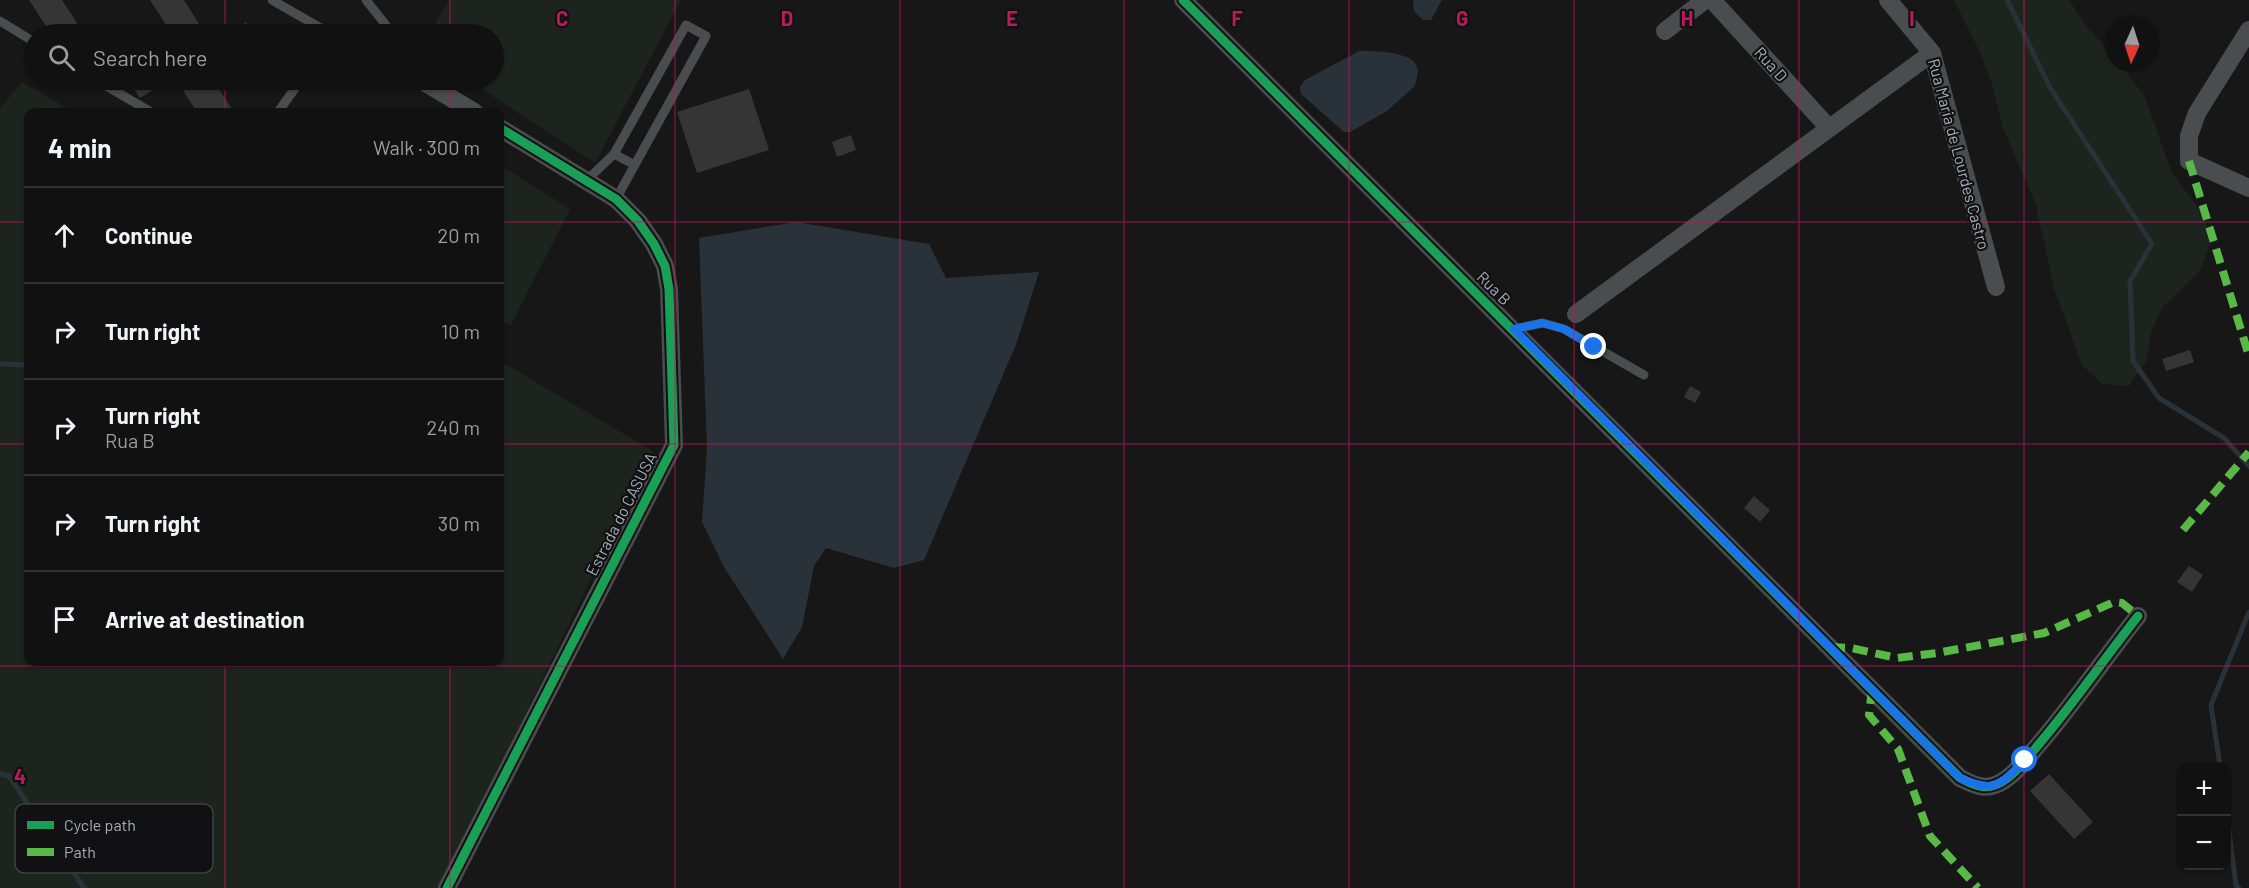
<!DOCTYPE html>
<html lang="en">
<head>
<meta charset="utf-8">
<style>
  :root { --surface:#111; --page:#1e1f1f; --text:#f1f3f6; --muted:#9c9d9f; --line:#303131 }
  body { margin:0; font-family:Barlow,sans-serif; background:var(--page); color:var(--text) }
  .controls { position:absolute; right:18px; bottom:18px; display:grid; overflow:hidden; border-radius:12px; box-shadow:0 2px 4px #0004 }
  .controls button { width:54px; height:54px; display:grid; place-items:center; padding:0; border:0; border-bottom:2px solid var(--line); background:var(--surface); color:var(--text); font:30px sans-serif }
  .compass { position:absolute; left:2105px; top:18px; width:54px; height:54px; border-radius:50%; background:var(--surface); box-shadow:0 2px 4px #0004; rotate:183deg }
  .stop { position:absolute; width:18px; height:18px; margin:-14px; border:4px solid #1a73e8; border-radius:50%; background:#fff }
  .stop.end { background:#1a73e8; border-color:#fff; box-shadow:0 2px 6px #0008 }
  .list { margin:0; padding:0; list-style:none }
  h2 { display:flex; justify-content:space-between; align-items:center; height:78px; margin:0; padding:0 24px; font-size:26px }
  h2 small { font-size:20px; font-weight:400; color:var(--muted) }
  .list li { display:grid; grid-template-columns:39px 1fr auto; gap:18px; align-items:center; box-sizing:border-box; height:96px; padding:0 24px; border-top:2px solid var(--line) }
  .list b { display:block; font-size:22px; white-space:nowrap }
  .list p { margin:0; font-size:20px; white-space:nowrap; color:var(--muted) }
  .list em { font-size:20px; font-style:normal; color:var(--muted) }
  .icon { flex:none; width:33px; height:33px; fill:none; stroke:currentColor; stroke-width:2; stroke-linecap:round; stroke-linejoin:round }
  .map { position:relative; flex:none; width:2249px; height:888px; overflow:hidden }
  .search { position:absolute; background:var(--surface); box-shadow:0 2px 4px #0004; left:24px; top:24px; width:480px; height:66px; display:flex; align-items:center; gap:15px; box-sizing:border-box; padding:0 21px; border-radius:33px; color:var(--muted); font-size:22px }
  .panel { position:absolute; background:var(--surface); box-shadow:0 2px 4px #0004; left:24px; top:108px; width:480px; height:558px; border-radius:12px }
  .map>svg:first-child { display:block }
</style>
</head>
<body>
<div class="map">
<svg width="2249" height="888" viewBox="0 0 2249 888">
  <rect width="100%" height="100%" fill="#171717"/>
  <path fill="#1d241e" d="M449,0H681L595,163L468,80H494V34H429Z
    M1954,0H2069L2087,27L2114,57V63H2120L2145,97L2171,171L2204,216L2210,242L2202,268L2162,308L2151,332L2147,360L2129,386L2102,384L2082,365L2054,288L2036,205L2003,128L1991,81L1981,54Z
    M22,82L74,112H28V662H500V361L653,451L441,888H0V108Z
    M500,165L570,209L511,325L500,320Z"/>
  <path fill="#2a3239" d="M1413,0H1442L1431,20H1423L1414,11Z
    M1359,51C1372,51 1413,51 1417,67C1419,72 1416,81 1415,86L1387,111L1350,132H1344L1301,94L1300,87L1305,80Z
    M796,222L929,244L946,278L1039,272L1017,342L924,560L894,568L826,548L814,566L802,627L783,659L724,567L702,522L707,448L699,238Z"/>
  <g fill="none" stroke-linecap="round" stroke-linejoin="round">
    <path stroke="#2a3239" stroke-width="5" d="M2007,0L2051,89L2152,244L2130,281L2133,361L2159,398L2224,438L2249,466
      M0,364L28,365
      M2220,766L2211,705L2249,612
      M0,774L9,776L84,888
      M2226,807L2236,885L2239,888"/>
  </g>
  <path fill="#353536" d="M29,0H62L81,29L71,34H51Z
    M150,0H184L204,32L200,34H172Z
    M246,22L255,34H228Z
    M128,80H164L166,82L140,98Z
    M196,80H213L234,112H197L182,89Z
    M249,80H270L256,89Z
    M749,89L769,150L697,173L677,112Z
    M851,135L856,150L837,157L832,142Z
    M2190,350L2194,362L2166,371L2162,359Z
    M1690,386L1701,392L1695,403L1684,397Z
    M1754,496L1770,510L1760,522L1744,508Z
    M2189,566L2203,575L2192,592L2177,582Z
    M2049,774L2093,822L2074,839L2030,791Z"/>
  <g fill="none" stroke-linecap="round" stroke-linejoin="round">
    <path stroke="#4b4c50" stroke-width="9" d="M272,0L331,34
      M366,0L389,29V34
      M0,21L34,42
      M96,80L151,112
      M278,112L301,80
      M614,154L635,165
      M586,181L614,154L686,25L706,36L616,199
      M1514,329L1543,323L1564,329L1644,375"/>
    <path stroke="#4b4c50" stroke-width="18" d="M1183,0L1960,778C1971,783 1982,790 1995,785C2012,779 2027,758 2039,744C2074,703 2104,659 2138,616
      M1712,0L1829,128
      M1888,0L1932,53L1996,287
      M2249,30L2197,113L2189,136V161L2249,188
      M1665,31L1705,0
      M332,34H335
      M421,80L474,112
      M1576,314L1932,53
      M447,888L674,445L669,289L665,266L654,244L638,221L616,199L500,128"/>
    <path stroke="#58b947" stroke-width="8" stroke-dasharray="15 8" stroke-linecap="butt" d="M2189,161L2249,356
      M2183,530L2249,452
      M1830,647L1851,648L1897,658L1937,653L2044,633L2114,602L2122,603L2138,616
      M1872,689L1869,715L1898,749L1930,836L1978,888"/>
    <defs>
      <path id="cycleway" d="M1183,0L1960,778C1971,783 1982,790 1995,785C2012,779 2027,758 2039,744C2074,703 2104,659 2138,616
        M447,888L674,445L669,289L665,266L654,244L638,221L616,199L500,128"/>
    </defs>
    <use href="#cycleway" stroke="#111113" stroke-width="13"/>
    <use href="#cycleway" stroke="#1a9f57" stroke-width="9"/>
  </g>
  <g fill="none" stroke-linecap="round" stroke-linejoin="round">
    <path stroke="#1a73e8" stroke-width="8" d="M1594,347L1564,329L1542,323L1514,329L1960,778C1996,794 1999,785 2025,760"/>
  </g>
  <path fill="none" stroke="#c2185b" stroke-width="1.5" stroke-opacity="0.55" d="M225,0V34M450,0V34M675,0V888M900,0V888M1124,0V888M1349,0V888M1574,0V888M1799,0V888M2024,0V888M225,80V112M450,80V112M0,222H28M500,222H2249M0,444H28M500,444H2249M225,662V888M450,662V888M0,666H2249"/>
  <g text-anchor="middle" stroke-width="4.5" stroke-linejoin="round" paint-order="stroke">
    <g font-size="16" fill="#a8adb8" stroke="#111113">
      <text transform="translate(1771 64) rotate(48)" y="6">Rua D</text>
      <text transform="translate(1959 154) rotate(75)" y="6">Rua Maria de Lourdes Castro</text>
      <text transform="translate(1494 288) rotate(45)" y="6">Rua B</text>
      <text transform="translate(621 514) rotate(-63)" y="6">Estrada do CASUSA</text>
    </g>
  </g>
  <rect x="15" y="804" width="198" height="69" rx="9" fill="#111113" stroke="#3e4045" stroke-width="1.5"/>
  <rect x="27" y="821" width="27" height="8" fill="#1a9f57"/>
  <rect x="27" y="848" width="27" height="8" fill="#58b947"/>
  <g font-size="16" fill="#a8adb8">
    <text x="64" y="831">Cycle path</text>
    <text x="64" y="858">Path</text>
  </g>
  <g font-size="20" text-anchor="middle" font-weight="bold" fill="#c2185b" stroke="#111113" stroke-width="4.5" stroke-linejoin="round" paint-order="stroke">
    <text x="562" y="26">C</text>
    <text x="787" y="26">D</text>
    <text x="1012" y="26">E</text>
    <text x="1237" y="26">F</text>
    <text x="1462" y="26">G</text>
    <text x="1687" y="26">H</text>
    <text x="1912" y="26">I</text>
    <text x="20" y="784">4</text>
  </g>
</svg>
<div class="controls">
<button>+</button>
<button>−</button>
</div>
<svg class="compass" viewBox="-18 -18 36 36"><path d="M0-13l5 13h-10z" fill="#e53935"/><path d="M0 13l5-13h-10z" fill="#9c9d9f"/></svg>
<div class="stop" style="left:2025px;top:760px"></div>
<div class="stop end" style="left:1594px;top:347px"></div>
<div class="search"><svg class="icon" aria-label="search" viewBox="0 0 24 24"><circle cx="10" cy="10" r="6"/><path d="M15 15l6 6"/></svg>Search here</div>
<section class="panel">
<h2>4 min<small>Walk · 300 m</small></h2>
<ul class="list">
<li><svg class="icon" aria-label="ahead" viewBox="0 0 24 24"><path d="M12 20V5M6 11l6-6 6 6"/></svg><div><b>Continue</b></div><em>20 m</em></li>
<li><svg class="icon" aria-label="right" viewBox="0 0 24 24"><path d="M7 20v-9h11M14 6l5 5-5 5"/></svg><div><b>Turn right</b></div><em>10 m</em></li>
<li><svg class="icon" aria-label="right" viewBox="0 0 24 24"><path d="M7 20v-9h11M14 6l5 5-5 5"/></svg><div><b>Turn right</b><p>Rua B</p></div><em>240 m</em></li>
<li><svg class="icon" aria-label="right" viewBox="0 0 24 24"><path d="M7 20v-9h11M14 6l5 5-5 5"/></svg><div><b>Turn right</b></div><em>30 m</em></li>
<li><svg class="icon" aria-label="arrive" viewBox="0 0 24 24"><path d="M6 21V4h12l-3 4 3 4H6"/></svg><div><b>Arrive at destination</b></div></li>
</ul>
</section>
</div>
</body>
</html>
